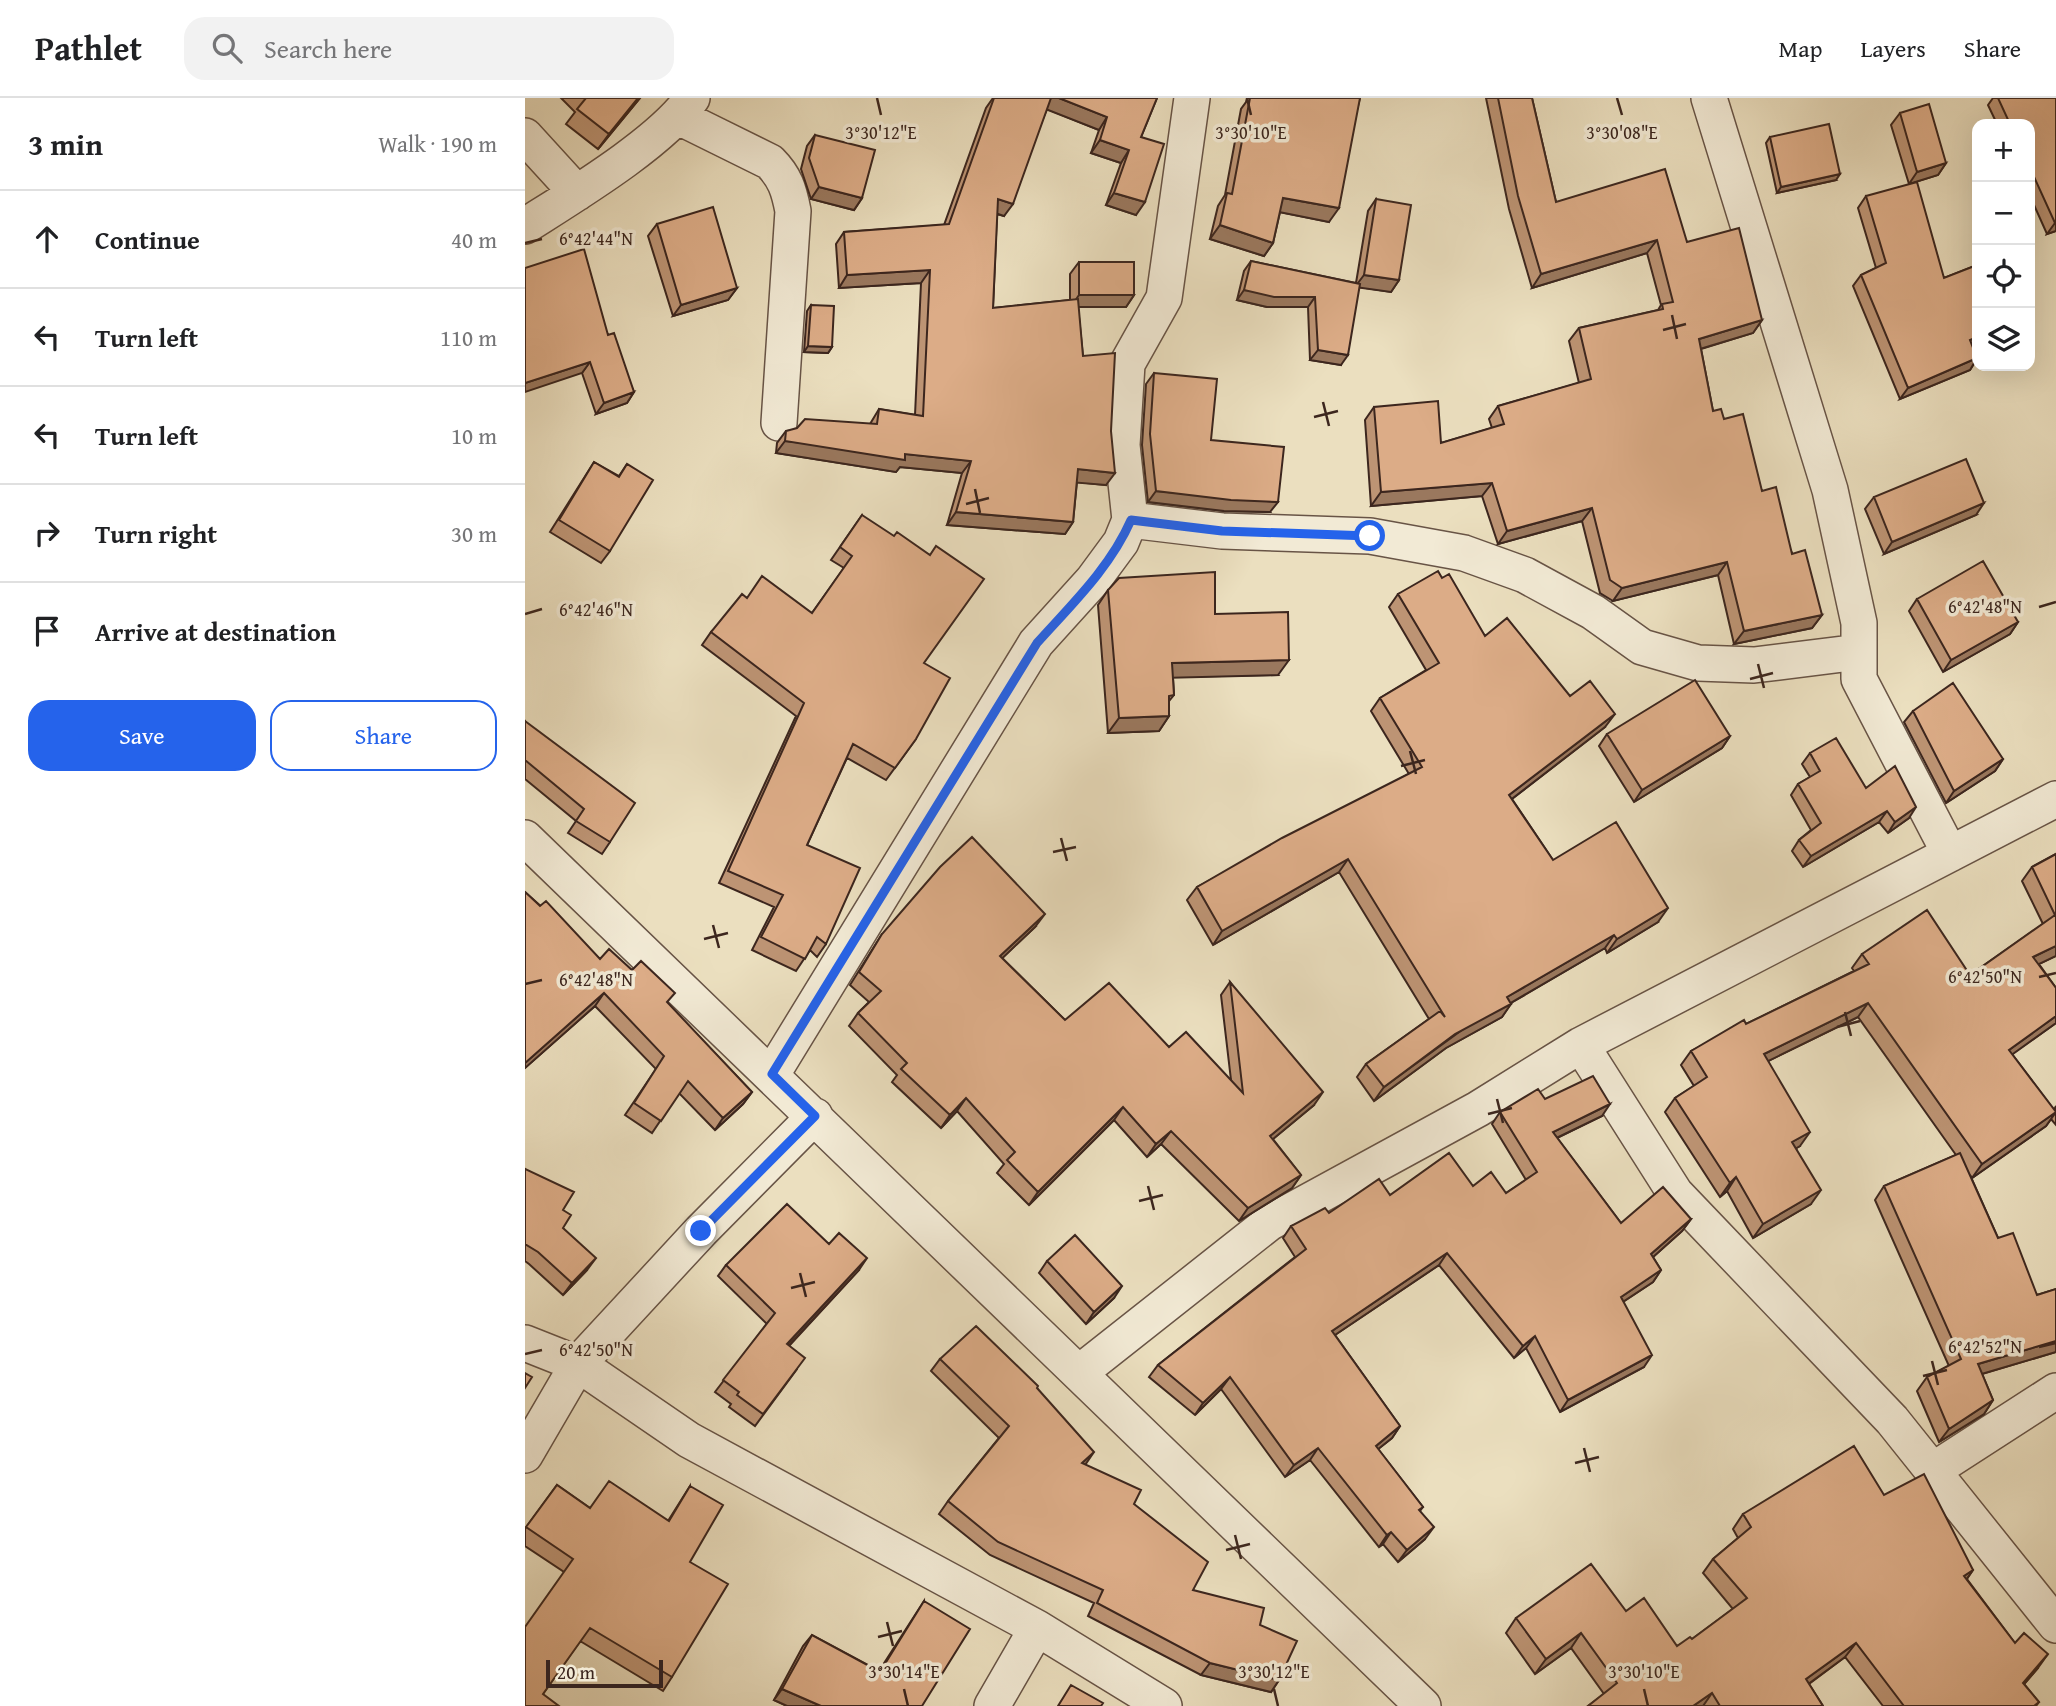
<!DOCTYPE html>
<html lang="en">
<head>
<meta charset="utf-8">
<style>
  :root { --surface:#fff; --page:#f2f2f2; --text:#202124; --muted:#757577; --line:#e0e0e0; --accent:#2563eb }
  body { margin:0; font-family:"Gentium Book Plus",serif; background:var(--page); color:var(--text) }
  .controls { position:absolute; right:21px; top:21px; display:grid; overflow:hidden; border-radius:14px; box-shadow:0 7px 28px #0002 }
  .controls button { width:63px; height:63px; display:grid; place-items:center; padding:0; border:0; border-bottom:2px solid var(--line); background:var(--surface); color:var(--text); font:35px sans-serif }
  .scale { position:absolute; left:21px; bottom:18px; width:117px; box-sizing:border-box; padding-left:7px; border:4px solid #3c261e; border-top:0; font-size:19px; line-height:24px; white-space:nowrap; color:#3c261e; -webkit-text-stroke:5px #f2ead5; paint-order:stroke }
  .stop { position:absolute; width:21px; height:21px; margin:-16px; border:5px solid #2563eb; border-radius:50%; background:#fff }
  .stop.end { background:#2563eb; border-color:#fff; box-shadow:0 2px 7px #0008 }
  .list { margin:0; padding:0; list-style:none }
  h2 { display:flex; justify-content:space-between; align-items:center; height:91px; margin:0; padding:0 28px; font-size:30px }
  h2 small { font-size:23px; font-weight:400; color:var(--muted) }
  .list li { display:grid; grid-template-columns:46px 1fr auto; gap:21px; align-items:center; box-sizing:border-box; height:98px; padding:0 28px; border-top:2px solid var(--line) }
  .list b { display:block; font-size:26px; white-space:nowrap }
  .list em { font-size:23px; font-style:normal; color:var(--muted) }
  .actions { display:flex; gap:14px; padding:21px 28px }
  .actions a { flex:1; padding:16px 0; border:2px solid var(--accent); border-radius:21px; text-align:center; font-size:24px; color:var(--accent) }
  .actions .main { background:var(--accent); color:#fff }
  .icon { flex:none; width:38px; height:38px; fill:none; stroke:currentColor; stroke-width:2; stroke-linecap:round; stroke-linejoin:round }
  .map { position:relative; flex:none; width:1531px; height:1608px; overflow:hidden }
  header { display:flex; align-items:center; gap:42px; box-sizing:border-box; height:98px; padding:0 35px; background:var(--surface); border-bottom:2px solid var(--line) }
  header strong { font-size:33px }
  nav { display:flex; gap:38px; margin-inline-start:auto; font-size:24px }
  .search { width:490px; height:63px; background:var(--page); display:flex; align-items:center; gap:18px; box-sizing:border-box; padding:0 24px; border-radius:21px; color:var(--muted); font-size:26px }
  main { display:flex }
  aside { flex:1; background:var(--surface) }
  .map>svg:first-child { display:block }
</style>
</head>
<body>
<header>
<strong>Pathlet</strong>
<div class="search"><svg class="icon" aria-label="search" viewBox="0 0 24 24"><circle cx="10" cy="10" r="6"/><path d="M15 15l6 6"/></svg>Search here</div>
<nav><a>Map</a><a>Layers</a><a>Share</a></nav>
</header>
<main>
<aside>
<h2>3 min<small>Walk · 190 m</small></h2>
<ul class="list">
<li><svg class="icon" aria-label="ahead" viewBox="0 0 24 24"><path d="M12 20V5M6 11l6-6 6 6"/></svg><div><b>Continue</b></div><em>40 m</em></li>
<li><svg class="icon" aria-label="left" viewBox="0 0 24 24"><path d="M17 20v-9H6M10 6l-5 5 5 5"/></svg><div><b>Turn left</b></div><em>110 m</em></li>
<li><svg class="icon" aria-label="left" viewBox="0 0 24 24"><path d="M17 20v-9H6M10 6l-5 5 5 5"/></svg><div><b>Turn left</b></div><em>10 m</em></li>
<li><svg class="icon" aria-label="right" viewBox="0 0 24 24"><path d="M7 20v-9h11M14 6l5 5-5 5"/></svg><div><b>Turn right</b></div><em>30 m</em></li>
<li><svg class="icon" aria-label="arrive" viewBox="0 0 24 24"><path d="M6 21V4h12l-3 4 3 4H6"/></svg><div><b>Arrive at destination</b></div></li>
</ul>
<div class="actions"><a class="main">Save</a><a>Share</a></div>
</aside>
<div class="map">
<svg width="1531" height="1608" viewBox="0 0 1531 1608">
  <rect width="100%" height="100%" fill="#ebdfbf"/>
  <filter id="stains"><feTurbulence type="fractalNoise" baseFrequency=".00286" numOctaves="4"/><feColorMatrix values="0 0 0 0 .2 0 0 0 0 .09 0 0 0 0 .02 0 0 0 .5 -.17"/></filter>
  <radialGradient id="worn" r=".72"><stop offset=".6" stop-color="#630" stop-opacity="0"/><stop offset="1" stop-color="#630" stop-opacity=".3"/></radialGradient>
  <g fill="none" stroke-linecap="round" stroke-linejoin="round">
    <defs>
      <path id="minor" d="M1184,0L1305,392L1334,525V581L1425,756
        M154,19L245,64C260,79 264,92 268,113L254,325
        M0,38L52,95
        M0,128C47,98 137,44 167,0
        M605,422L697,433L845,438L939,455L1000,477L1068,514L1117,549L1173,565L1229,567L1334,554
        M0,740L898,1608
        M1056,947L1150,1095L1367,1322L1531,1527
        M247,976L511,545L568,482L596,444L605,422L597,347L602,266L639,200L667,0
        M0,1245L53,1266L164,1342L512,1530L639,1608
        M554,1275L744,1125L953,1011L1056,947L1531,701
        M0,1357L53,1266L176,1133L290,1018
        M1407,1373L1531,1293
        M467,1608L512,1530"/>
    </defs>
    <use href="#minor" stroke="#685446" stroke-width="38"/>
    <use href="#minor" stroke="#f2ead5" stroke-width="35"/>
  </g>
  <path fill="#bd9474" stroke="#3c261e" stroke-width="2" d="M36,0H115L73,51L41,26L50,14Z
    M468,0H632L616,39L611,117L581,107L596,65L566,55L574,32L522,11L479,118L472,116L468,210L545,202V176L554,164L609,197L601,209H553L558,258L581,387L552,384L548,424L540,436L422,427L437,375L375,369L371,374L251,355L252,345L261,333L345,326L354,311L390,317L396,185L314,190L311,146L319,134L419,127L461,10Z
    M722,0H835L804,124L755,114L748,145L739,158L685,141L693,108L700,97L716,11L721,4Z
    M961,0H1007L1031,104L1162,144L1237,222L1228,235L1176,251L1188,313L1199,321L1237,393L1297,517L1287,530L1209,546L1193,477L1088,503L1075,495L1057,423L973,446L957,398L846,408L840,322L849,309L916,345L967,330L964,321L973,308L1054,285L1044,243L1054,230L1133,212L1136,207L1122,155L1007,190L984,111Z
    M1468,0H1531V133L1522,136L1505,98V26H1472L1463,7Z
    M1375,15L1421,65L1413,77L1384,86L1366,27Z
    M290,37L337,100L329,112L286,101L276,71L282,48Z
    M1245,39L1311,82L1252,95L1241,45Z
    M1341,98L1419,180L1452,167V247L1448,249L1452,261L1445,272L1375,301L1328,188L1336,177L1351,170L1333,110Z
    M851,101L874,182L866,194L834,189L816,267L785,262L783,209H742L712,202L719,173L726,163L831,185L843,113Z
    M132,126L212,190L203,202L148,218L123,138Z
    M286,207L307,249L303,255L279,254L282,213Z
    M83,237L109,294L102,305L71,316L57,275Z
    M629,275L686,342L745,414L699,413L623,404L617,347L621,286Z
    M69,364L94,378L102,366L85,453L76,465L25,434Z
    M1349,399L1451,417L1359,456L1340,411Z
    M337,417L399,565L391,641L361,682L322,660L282,747L301,846L292,859L285,852L271,873L227,852L249,809L194,785L271,618L177,547L186,534L222,500L287,515L319,470L306,462Z
    M917,480L960,538L1045,598L1080,629L987,701L1028,762L1133,824L1082,855L1080,850L986,905L977,919L921,950L849,1003L832,979L841,966L904,921L814,774L688,847L662,802L672,789L884,676L846,613L855,600L901,572L864,509L873,496Z
    M583,492L690,516L753,577L648,579L649,597L644,603V618L634,633L583,635L573,507Z
    M1392,501L1493,524L1485,536L1418,574L1384,513Z
    M1388,613L1478,661L1470,673L1421,705L1379,624Z
    M0,623L85,744L77,756L43,735L51,723L0,681Z
    M1082,636L1205,638L1197,650L1109,704L1074,648Z
    M1285,655L1341,690L1384,720L1363,735L1354,724L1278,769L1267,753L1274,742L1286,732L1266,697L1273,686L1285,679L1277,666Z
    M1531,756V858L1514,866L1531,890V925L1487,956L1529,1012L1531,1008V1027L1526,1021L1521,1028L1447,1080L1445,1077L1473,1140L1512,1197L1531,1191V1254L1457,1276L1468,1302L1459,1316L1414,1344L1392,1293L1402,1279L1424,1268L1350,1102L1359,1088L1431,1057L1333,919L1243,963L1275,1048L1271,1050L1286,1106L1228,1140L1202,1093L1195,1099L1140,1014L1150,1000L1169,988L1156,967L1166,953L1329,873L1327,870L1337,856L1445,877L1518,826L1497,783L1507,769Z
    M0,794L75,861L143,906L227,994L218,1006L190,1032L154,995L127,1035L100,1017L131,971L70,908L0,970Z
    M510,829L477,860L540,922L644,949L706,982L696,897L705,884L789,1007L748,1041L776,1077L767,1090L714,1123L636,1046L622,1059L589,1022L504,1107L472,1075L479,1066L432,1013L416,1030L367,984L372,977L324,928L333,915L344,904L325,887L357,836Z
    M1020,1001L1077,1018L1032,1040L1096,1125L1166,1121L1157,1133L1128,1159L1136,1172L1128,1184L1098,1204L1119,1269L1035,1314L1001,1250L989,1260L914,1167L810,1237L875,1328L867,1340L853,1351L898,1409L895,1413L900,1441L873,1464L858,1446L854,1449L785,1362L760,1379L696,1291L670,1317L624,1279L633,1267L770,1159L758,1140L766,1128L804,1115L865,1097L948,1088L981,1095L1001,1082L967,1026L975,1014Z
    M0,1071L38,1112V1130L62,1172L38,1197L4,1166L0,1163Z
    M304,1146L334,1172L264,1248L272,1271L230,1328L204,1309L206,1306L190,1294L242,1226L193,1178L201,1167Z
    M522,1163L589,1200L561,1226L514,1175Z
    M415,1261L512,1290L560,1367L609,1406L668,1492L735,1527L754,1582L746,1594L676,1577L563,1518L569,1505L465,1457L414,1416L423,1403L474,1340L406,1273Z
    M32,1387L65,1410L143,1423L165,1388V1464L147,1579L138,1593L55,1543L18,1596L0,1608L39,1474L0,1448V1431Z
    M1359,1397L1448,1472L1442,1481L1490,1545L1513,1570L1499,1586L1514,1604L1511,1608H1358L1320,1559L1284,1586L1298,1608H1063L1079,1596L1046,1550L1010,1576L981,1535L991,1520L1101,1513L1152,1548L1167,1541L1208,1511L1178,1475L1188,1461L1213,1440L1208,1431L1218,1416Z
    M399,1503L397,1608H262L249,1602L278,1548L287,1537L354,1573Z"/>
  <path fill="#9a785e" stroke="#3c261e" stroke-width="2" d="M113,0H115L73,51L84,36Z
    M525,0H534L582,19L574,32L518,10Z
    M575,42L604,52L596,65L566,55Z
    M1421,65L1413,77L1384,86L1392,74Z
    M1315,76L1311,82L1252,95L1256,89Z
    M294,89L337,100L329,112L286,101Z
    M589,95L620,104L611,117L581,107Z
    M758,100L814,110L804,124L749,113Z
    M473,101L488,106L479,118L464,113Z
    M1530,125H1531V133L1522,136Z
    M695,127L748,145L739,158L685,141Z
    M1132,142L1122,155L1007,190L1016,176Z
    M405,172L396,185L314,190L322,177Z
    M839,177L874,182L866,194L830,189Z
    M212,190L203,202L148,218L156,207Z
    M719,192L790,199L783,209H742L712,202Z
    M554,197H609L601,209H546Z
    M1237,222L1228,235L1165,254L1174,241Z
    M1452,239V247L1437,253L1445,242Z
    M283,248L307,249L303,255L279,254Z
    M793,252L823,257L816,267L785,262Z
    M1452,260L1445,272L1375,301L1383,290Z
    M65,264L57,275L0,294V285Z
    M109,294L102,305L71,316L79,305Z
    M260,343L446,363L437,375L375,369L371,374L251,355Z
    M553,371L590,375L581,387L544,384Z
    M967,385L957,398L846,408L856,394Z
    M631,393L753,404L745,414L699,413L623,404Z
    M1459,405L1451,417L1359,456L1367,444Z
    M1067,410L1057,423L973,446L982,433Z
    M431,414L548,424L540,436L422,427Z
    M1202,464L1193,477L1088,503L1097,490Z
    M1297,517L1287,530L1209,546L1219,533Z
    M1493,524L1485,536L1418,574L1426,562Z
    M764,562L753,577L637,580L647,565Z
    M1090,616L1080,629L975,710L984,697Z
    M644,618L634,633L583,635L594,620Z
    M1205,638L1197,650L1109,704L1117,692Z
    M1478,661L1470,673L1421,705L1429,693Z
    M1391,709L1384,720L1363,735L1370,724Z
    M1362,713L1354,724L1278,769L1286,758Z
    M823,761L814,774L688,847L697,833Z
    M1143,810L1133,824L1082,855L1092,841Z
    M520,816L510,829L466,871L475,858Z
    M1089,837L1080,850L977,910L986,906L977,919L921,950L849,1003L859,989L982,899Z
    M1531,848V858L1499,873L1508,859Z
    M79,895L70,908L0,970V965Z
    M1343,905L1333,919L1229,970L1239,956Z
    M1531,918V925L1474,966L1484,952Z
    M227,994L218,1006L190,1032L198,1020Z
    M798,994L789,1007L736,1051L745,1038Z
    M441,1000L432,1013L416,1030L425,1017Z
    M1085,1006L1077,1018L1019,1046L1028,1034Z
    M598,1009L589,1022L504,1107L513,1094Z
    M1531,1014L1521,1028L1447,1080L1457,1066Z
    M646,1033L636,1046L622,1059L631,1046Z
    M1285,1034L1275,1048L1258,1058L1267,1044Z
    M776,1077L767,1090L714,1123L723,1110Z
    M1211,1079L1202,1093L1195,1099L1205,1085Z
    M1296,1092L1286,1106L1228,1140L1238,1126Z
    M1166,1121L1157,1133L1118,1168L1126,1156Z
    M922,1155L914,1167L798,1245L807,1233Z
    M71,1160L62,1172L38,1197L47,1185Z
    M342,1160L334,1172L254,1258L262,1246Z
    M1136,1172L1128,1184L1087,1211L1096,1199Z
    M597,1188L589,1200L561,1226L569,1214Z
    M1010,1238L1001,1250L989,1260L998,1248Z
    M1531,1243V1254L1443,1280L1453,1266Z
    M1127,1257L1119,1269L1035,1314L1043,1302Z
    M705,1279L696,1291L670,1317L678,1305Z
    M1468,1302L1459,1316L1414,1344L1424,1331Z
    M875,1328L867,1340L842,1360L851,1348Z
    M793,1350L785,1362L760,1379L769,1367Z
    M569,1354L560,1367L557,1365Z
    M909,1429L900,1441L873,1464L882,1452Z
    M866,1434L858,1446L854,1449L862,1437Z
    M1448,1472L1438,1486L1439,1478Z
    M1056,1535L1046,1550L1010,1576L1021,1561Z
    M1331,1545L1320,1559L1271,1595L1281,1581Z
    M1523,1556L1513,1570L1488,1599L1498,1585Z
    M685,1565L754,1582L746,1594L676,1577Z
    M257,1591L296,1608H262L249,1602Z
    M1187,1595L1178,1608H1168Z"/>
  <path fill="#dcac87" stroke="#3c261e" stroke-width="2" d="M61,0H113L84,36L52,11Z
    M469,0H526L488,106L473,101L468,210L553,201L558,258L590,255L586,333L590,375L553,371L548,424L431,414L446,363L380,356V362L260,343L261,333L272,330L280,321L352,326L354,311L398,318L405,172L322,177L319,134L424,126Z
    M534,0H632L616,39L639,46L620,104L589,95L604,52L575,42L582,19Z
    M725,0H835L814,110L758,100L748,145L695,127L702,95L707,96Z
    M973,0H1007L1031,104L1140,71L1162,144L1214,130L1237,222L1174,241L1188,313L1196,311L1199,321L1218,316L1237,393L1251,389L1267,456L1280,452L1297,517L1219,533L1202,464L1097,490L1085,482L1067,410L982,433L967,385L856,394L849,309L913,303L916,345L979,326L973,308L1066,281L1054,230L1138,211L1137,206L1148,204L1132,142L1016,176L993,98Z
    M1473,0H1531V125H1530L1505,70V26H1485Z
    M1404,6L1421,65L1392,74L1375,15Z
    M1304,26L1315,76L1256,89L1245,39Z
    M290,37L350,52L337,100L294,89L284,60Z
    M1392,84L1419,180L1452,167V239L1445,242L1452,260L1383,290L1336,177L1361,165L1341,98Z
    M851,101L886,107L874,182L839,177Z
    M188,109L212,190L156,207L132,126Z
    M59,151L83,237L89,235L109,294L79,305L65,264L0,285V170Z
    M726,163L835,186L823,257L793,252L790,199H749L719,192Z
    M554,164H609V197H554Z
    M286,207L309,208L307,249L283,248Z
    M629,275L692,281L686,342L759,349L753,404L706,402L631,393L625,336Z
    M1441,361L1459,405L1367,444L1349,399Z
    M69,364L94,379L102,366L128,382L85,453L34,422Z
    M337,417L369,438L372,434L405,457L411,448L459,481L399,565L425,580L391,641L370,670L328,646L282,747L335,770L301,846L292,839L280,861L236,839L258,797L203,773L279,605L186,534L217,496L222,500L237,478L287,515L327,458L315,449Z
    M1458,463L1493,524L1426,562L1392,501Z
    M913,473L917,480L924,476L960,538L982,520L1045,598L1065,583L1090,616L984,697L1028,762L1091,724L1143,810L1092,841L1089,837L982,899L986,906L930,936L859,989L841,966L915,913L920,919L823,761L697,833L672,789L757,740L897,669L855,600L914,565L873,496Z
    M690,474V516L763,514L764,562L647,565L649,597L644,598V618L594,620L583,492L594,480Z
    M1170,582L1205,638L1117,692L1082,636Z
    M1428,585L1478,661L1429,693L1388,613Z
    M0,623L110,705L85,744L51,723L59,711L0,662Z
    M1311,640L1341,690L1370,668L1391,709L1370,724L1362,713L1286,758L1274,742L1296,725L1273,686L1295,673L1285,655Z
    M447,739L520,816L475,858L540,922L584,885L644,949L661,934L718,995L705,884L798,994L745,1038L776,1077L723,1110L646,1033L631,1046L598,1009L513,1094L482,1062L490,1054L441,1000L425,1017L376,971L382,965L333,915L356,893L334,874L357,836L415,769Z
    M1531,756V848L1508,859L1531,890V918L1484,952L1531,1014L1457,1066L1343,905L1239,956L1285,1034L1267,1044L1296,1092L1238,1126L1211,1079L1205,1085L1150,1000L1182,979L1166,953L1219,922L1221,926L1344,866L1337,856L1402,812L1445,877L1530,817L1507,769Z
    M0,794L15,808L21,803L75,861L84,851L107,872L116,863L150,895L142,904L227,994L198,1020L163,983L136,1023L109,1005L139,958L79,895L0,965Z
    M1068,978L1085,1006L1028,1034L1096,1125L1138,1089L1166,1121L1126,1156L1136,1172L1096,1199L1127,1257L1043,1302L1010,1238L998,1248L922,1155L807,1233L875,1328L851,1348L898,1409L894,1412L909,1429L882,1452L866,1434L862,1437L793,1350L769,1367L705,1279L678,1305L633,1267L781,1151L766,1128L800,1110L804,1115L854,1081L865,1097L924,1055L948,1088L966,1074L981,1095L1012,1074L975,1014L1013,991L1020,1001Z
    M1435,1055L1473,1140L1488,1135L1512,1197L1531,1191V1243L1453,1266L1468,1302L1424,1331L1402,1279L1436,1261L1359,1088Z
    M0,1071L49,1094L38,1112L46,1117L38,1130L71,1160L47,1185L13,1154L0,1146Z
    M262,1106L304,1146L314,1135L342,1160L262,1246L280,1260L238,1316L212,1297L214,1294L198,1282L250,1215L201,1167Z
    M550,1137L597,1188L569,1214L522,1163Z
    M451,1228L513,1288L512,1290L569,1354L557,1365L616,1392L609,1406L683,1464L668,1492L739,1510L735,1527L772,1543L754,1582L685,1565L572,1505L578,1492L473,1444L423,1403L484,1328L415,1261Z
    M0,1275L7,1279L0,1290Z
    M1329,1348L1359,1397L1399,1376L1448,1472L1439,1478L1490,1545L1499,1535L1523,1556L1498,1585L1514,1604L1509,1608H1379L1331,1545L1281,1581L1298,1608H1195L1187,1595L1168,1608H1063L1092,1585L1056,1535L1021,1561L991,1520L1066,1466L1101,1513L1119,1500L1152,1548L1165,1539L1167,1541L1222,1500L1188,1461L1226,1429L1218,1416Z
    M84,1383L144,1423L165,1388L198,1407L165,1464L203,1486L147,1579L65,1530L18,1596L34,1608H0V1529L48,1461L1,1429L32,1387L65,1410Z
    M399,1503L445,1531L397,1608H296L257,1591L287,1537L355,1574Z
    M546,1587L578,1605L576,1608H533Z"/>
  <g fill="none" stroke-linecap="round" stroke-linejoin="round">
    <path stroke="#2563eb" stroke-width="9" d="M176,1133L290,1018L247,976L512,545C546,507 585,470 606,422L697,433L845,438"/>
  </g>
  <path fill="none" stroke="#3c261e" stroke-width="2.5" d="M352,0L356,17M722,0L726,17M1092,0L1097,17M0,145L17,141M1147,217L1152,241M1138,232L1161,226M798,304L804,328M789,319L813,313M450,391L455,415M441,406L464,400M1514,509L1531,504M0,516L17,511M1233,566L1239,590M1225,581L1248,575M885,653L891,676M876,668L900,662M536,740L542,763M528,754L551,749M188,827L194,850M179,841L203,835M1514,879L1531,875M0,886L17,882M1320,914L1326,938M1312,929L1335,923M972,1001L978,1025M963,1016L987,1010M623,1088L629,1112M614,1103L638,1097M275,1175L281,1199M266,1190L290,1184M1514,1249L1531,1245M0,1256L17,1252M1407,1263L1413,1287M1398,1278L1422,1272M1059,1350L1065,1374M1050,1365L1074,1359M710,1437L716,1461M701,1452L725,1446M362,1524L368,1548M353,1539L377,1533M379,1591L383,1608M749,1591L753,1608M1119,1591L1123,1608"/>
  <g font-size="18" text-anchor="middle" fill="#3c261e" stroke="#f2ead5" stroke-width="7" stroke-linejoin="round" paint-order="stroke">
    <text x="356" y="41">3°30'12"E</text>
    <text x="726" y="41">3°30'10"E</text>
    <text x="1097" y="41">3°30'08"E</text>
    <text x="71" y="147">6°42'44"N</text>
    <text x="1460" y="515">6°42'48"N</text>
    <text x="71" y="518">6°42'46"N</text>
    <text x="1460" y="885">6°42'50"N</text>
    <text x="71" y="888">6°42'48"N</text>
    <text x="1460" y="1255">6°42'52"N</text>
    <text x="71" y="1258">6°42'50"N</text>
    <text x="379" y="1580">3°30'14"E</text>
    <text x="749" y="1580">3°30'12"E</text>
    <text x="1119" y="1580">3°30'10"E</text>
  </g>
  <rect width="100%" height="100%" filter="url(#stains)"/>
  <rect width="100%" height="100%" fill="url(#worn)"/>
</svg>
<div class="controls">
<button>+</button>
<button>−</button>
<button><svg class="icon" aria-label="locate" viewBox="0 0 24 24"><circle cx="12" cy="12" r="6"/><path d="M12 2v4M12 18v4M2 12h4M18 12h4"/></svg></button>
<button><svg class="icon" aria-label="layers" viewBox="0 0 24 24"><path d="M12 4l9 5-9 5-9-5zM3 14l9 5 9-5"/></svg></button>
</div>
<div class="scale">20 m</div>
<div class="stop" style="left:845px;top:438px"></div>
<div class="stop end" style="left:176px;top:1133px"></div>
</div>
</main>
</body>
</html>
